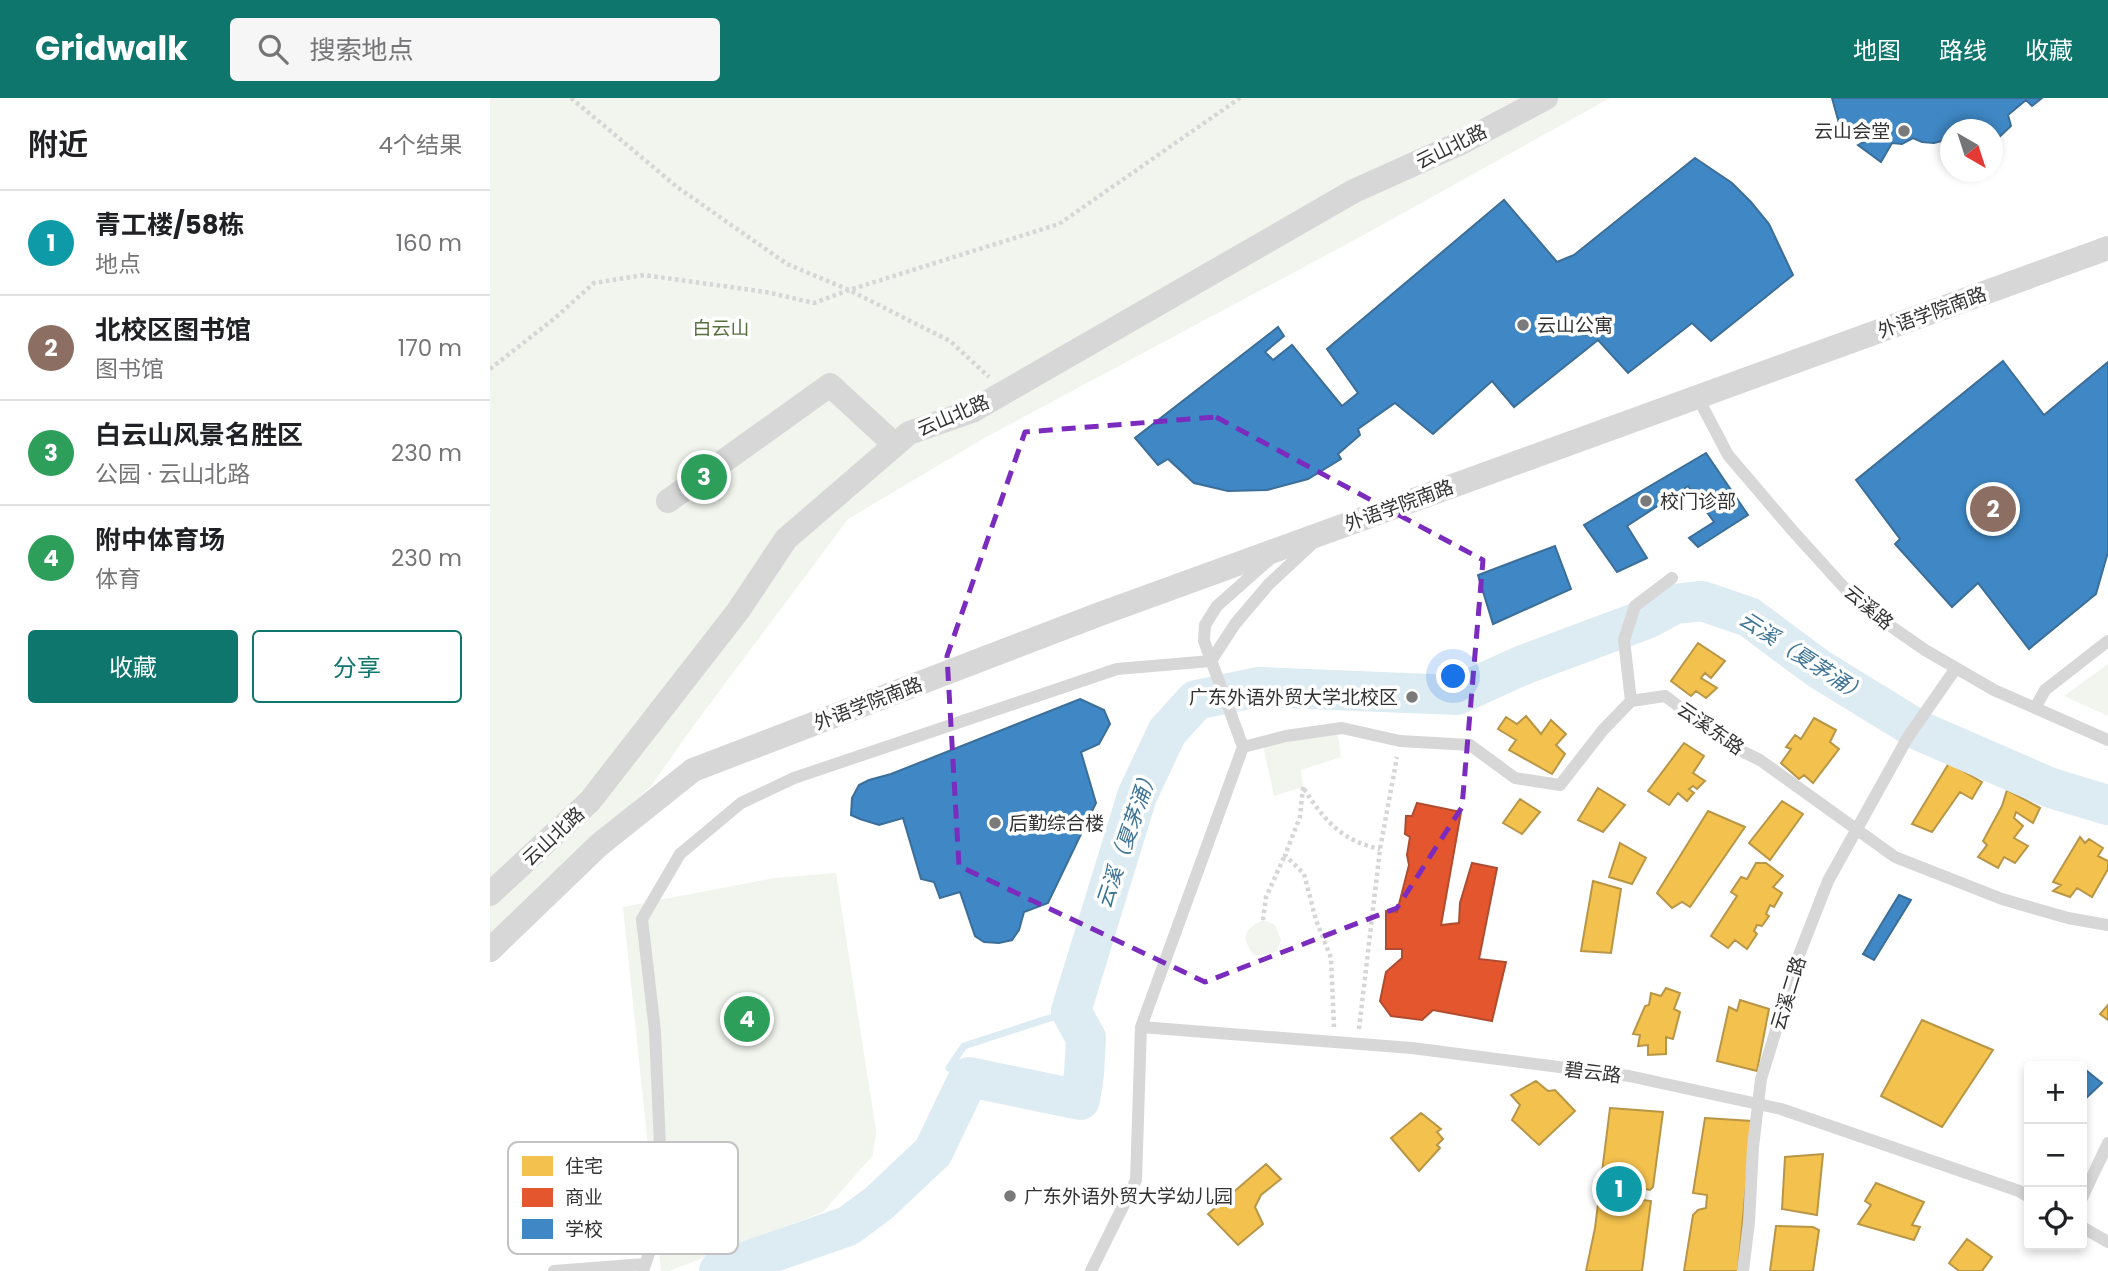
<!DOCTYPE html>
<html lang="zh">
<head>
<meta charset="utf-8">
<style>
  :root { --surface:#fff; --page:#f6f6f6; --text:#202124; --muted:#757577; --line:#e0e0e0; --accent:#0f766e }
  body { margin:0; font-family:Poppins,"Noto Sans SC",sans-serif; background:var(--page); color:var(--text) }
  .controls { position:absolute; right:21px; bottom:21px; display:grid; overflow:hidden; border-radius:7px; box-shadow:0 4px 10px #0003 }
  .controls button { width:63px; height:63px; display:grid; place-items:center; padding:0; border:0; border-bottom:2px solid var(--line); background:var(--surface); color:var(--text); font:35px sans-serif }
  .compass { position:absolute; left:1450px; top:21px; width:63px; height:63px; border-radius:50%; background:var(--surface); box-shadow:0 4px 10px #0003; rotate:141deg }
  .you { position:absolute; left:964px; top:579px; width:24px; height:24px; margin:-18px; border:5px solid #fff; border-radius:50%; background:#1a73e8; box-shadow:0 0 0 10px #1a73e833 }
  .badge { display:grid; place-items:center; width:46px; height:46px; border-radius:50%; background:var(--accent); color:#fff; font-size:23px; font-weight:700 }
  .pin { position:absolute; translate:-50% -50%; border:4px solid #fff; box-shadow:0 2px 7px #0006 }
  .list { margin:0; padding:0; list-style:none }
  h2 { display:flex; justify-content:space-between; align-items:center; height:91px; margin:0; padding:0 28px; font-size:30px }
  h2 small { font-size:23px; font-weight:400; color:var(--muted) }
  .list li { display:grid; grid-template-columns:46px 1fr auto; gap:21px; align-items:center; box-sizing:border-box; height:105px; padding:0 28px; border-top:2px solid var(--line) }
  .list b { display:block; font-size:26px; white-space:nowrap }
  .list p { margin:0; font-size:23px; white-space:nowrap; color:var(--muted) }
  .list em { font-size:23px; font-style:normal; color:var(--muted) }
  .actions { display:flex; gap:14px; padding:21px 28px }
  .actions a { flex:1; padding:16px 0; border:2px solid var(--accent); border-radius:7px; text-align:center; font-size:24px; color:var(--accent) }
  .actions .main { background:var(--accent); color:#fff }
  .icon { flex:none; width:38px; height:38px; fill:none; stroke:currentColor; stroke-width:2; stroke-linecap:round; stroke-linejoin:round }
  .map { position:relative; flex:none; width:1618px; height:1173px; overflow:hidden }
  header { display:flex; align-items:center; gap:42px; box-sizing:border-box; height:98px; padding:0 35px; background:var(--accent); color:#fff }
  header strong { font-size:33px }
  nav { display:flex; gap:38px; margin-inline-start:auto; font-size:24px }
  .search { width:490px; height:63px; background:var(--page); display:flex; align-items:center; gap:18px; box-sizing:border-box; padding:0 24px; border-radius:7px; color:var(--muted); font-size:26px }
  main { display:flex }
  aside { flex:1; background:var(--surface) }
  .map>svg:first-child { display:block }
</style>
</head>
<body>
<header>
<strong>Gridwalk</strong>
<div class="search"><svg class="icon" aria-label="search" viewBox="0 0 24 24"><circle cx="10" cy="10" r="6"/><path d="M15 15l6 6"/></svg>搜索地点</div>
<nav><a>地图</a><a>路线</a><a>收藏</a></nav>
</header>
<main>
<aside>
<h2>附近<small>4个结果</small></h2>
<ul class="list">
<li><span class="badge" style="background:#0f9aa8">1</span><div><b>青工楼/58栋</b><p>地点</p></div><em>160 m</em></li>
<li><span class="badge" style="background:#8d6e63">2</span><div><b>北校区图书馆</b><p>图书馆</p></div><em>170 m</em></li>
<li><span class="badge" style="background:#2e9e5b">3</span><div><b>白云山风景名胜区</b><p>公园 · 云山北路</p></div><em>230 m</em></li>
<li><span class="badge" style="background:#2e9e5b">4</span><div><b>附中体育场</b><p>体育</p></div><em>230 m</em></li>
</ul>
<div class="actions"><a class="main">收藏</a><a>分享</a></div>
</aside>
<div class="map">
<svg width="1618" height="1173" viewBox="0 0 1618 1173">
  <rect width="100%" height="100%" fill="#fff"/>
  <path fill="#f1f5ed" d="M0,0H1120L870,139L498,338L358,421L207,623L161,688L0,838Z
    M1618,566V618L1574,598Z
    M847,631L851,659L811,672L813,689L784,698L772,643Z
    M346,775L386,1033L383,1057L333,1114L179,1173H171L133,809L285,780Z
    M773,822L785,827L791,842L787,853L777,857H764C750,839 754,832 773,822Z"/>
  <path fill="#f2c14e" stroke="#b99646" stroke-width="2" d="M1208,545L1235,563L1221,580L1215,575L1211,580L1227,590L1216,600L1206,593L1201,598L1181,583Z
    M1036,618L1051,636L1061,622L1076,636L1066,647L1075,656L1062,676L1019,652L1026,642L1008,631L1016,619L1027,626Z
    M1324,620L1346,632L1340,644L1349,651L1323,685L1314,677L1309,681L1291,665L1301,651L1296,649L1305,637L1311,641Z
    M1194,645L1214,658L1203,675L1215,683L1207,691L1203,688L1199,691L1204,695L1197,703L1188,695L1179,707L1158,693Z
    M1459,665L1492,684L1482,701L1470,694L1442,734L1422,726Z
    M1108,690L1135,707L1113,734L1088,722Z
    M1517,692L1550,710L1543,725L1526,714L1524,720L1533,728L1524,740L1538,748L1525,765L1514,759L1508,770L1488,759L1497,747L1493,743L1512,708Z
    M1030,701L1050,714L1032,736L1013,725Z
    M1292,703L1313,716L1280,762L1259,745Z
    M1218,713L1255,729L1200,809L1192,804L1182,810L1167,795Z
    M1590,739L1595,745L1599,741L1613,750L1608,758L1618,763V771L1602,799L1587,790L1580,799L1563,793L1571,787L1563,784Z
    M1130,745L1156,760L1142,786L1119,779Z
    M1266,765H1276L1293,778L1283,789L1292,795L1284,809L1280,807L1276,816L1279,818L1272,828L1267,827L1264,833L1267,836L1257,851L1245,842L1238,850L1221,838L1247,798L1241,794L1251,779L1257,781Z
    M1103,783L1131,791L1121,855L1091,853Z
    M1176,890L1190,895L1184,911L1190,914L1183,941L1176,939V956L1158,957V947L1148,948L1150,937L1143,936L1155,908L1159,907L1161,895L1171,898Z
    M1250,902L1279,911L1267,973L1227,963L1239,909L1247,913Z
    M1618,907V922L1610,916Z
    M1432,922L1503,952L1452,1029L1391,998Z
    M1046,983L1058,993L1065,992L1085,1013L1049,1047L1022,1022L1030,1007L1021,997Z
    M1120,1010L1173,1014L1163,1089L1160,1092L1151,1090L1145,1101L1161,1103L1152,1173H1096L1105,1130Z
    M931,1015L951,1031L947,1034L953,1041L947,1047L950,1050L929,1073L901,1040Z
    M1215,1020L1262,1023L1248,1173H1194L1203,1117L1208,1112L1216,1110L1217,1097L1203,1095Z
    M1333,1056L1327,1117L1292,1111L1295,1059Z
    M776,1066L791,1081L771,1097L765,1109L773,1126L748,1147L718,1116Z
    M1386,1085L1434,1104L1422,1127L1430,1129L1424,1142L1368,1126L1381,1107L1375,1103Z
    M1286,1128L1323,1129L1329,1132L1323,1173H1280Z
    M1477,1141L1502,1159L1492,1173H1469L1459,1165Z"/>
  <path fill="#e4572e" stroke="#af4c30" stroke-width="2" d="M927,705L971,714L951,827L969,825L970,805L982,765L1007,770L989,861L1016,864L1002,923L943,912L932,922L901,918L890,903L896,874L912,860V851H896V813L907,814L919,767L917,757L920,739L915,736L916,718H922Z"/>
  <path fill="#3f88c5" stroke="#3b6e99" stroke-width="2" d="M1342,0H1552L1542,8L1536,2L1518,17L1521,28L1503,45V32H1461L1460,41L1444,45L1432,44L1423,40L1412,46L1402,45L1391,64L1368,47L1377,42L1361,25L1350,29Z
    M1205,60L1242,85L1261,104L1279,126L1303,177L1221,243L1202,225L1138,275L1108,242L1024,309L1002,283L943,336L905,305L868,331L870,337L848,356L851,361L818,381L777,392L738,393L704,385L678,361L668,367L645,340L788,229L794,238L775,254L783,262L802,247L852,308L868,295L837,251L1014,102L1067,164L1084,157Z
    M1513,263L1554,317L1618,264V454L1606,496L1539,551L1488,485L1462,509L1405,446L1410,441L1366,382Z
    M1216,355L1258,417L1208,449L1199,440L1224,424L1198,388L1137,428L1157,460L1127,474L1094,427Z
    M1065,448L1081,491L1003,526L988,477Z
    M590,601L614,612L620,626L609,646L591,654L606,705L558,805L534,814L529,832L522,842L509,845L494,844L485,838L470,794L450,800L444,784L431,781L413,720L389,727L370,721L361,717L362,700L369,687L379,682L401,676Z
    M1409,797L1421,802L1384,862L1373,856Z
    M1592,969L1612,985L1592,1004Z"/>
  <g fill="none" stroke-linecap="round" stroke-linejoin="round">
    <path stroke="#ddebf3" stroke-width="7" d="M479,979L459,970L474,948L581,913"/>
    <path stroke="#ddebf3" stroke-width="40" d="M229,1173L358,1128L389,1105L443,1054L479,979L590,1002L594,976L596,940L581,913L647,698L677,634L706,602L768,589L967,597L1033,567L1159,520L1185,506L1212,503L1259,519L1329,571L1430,633L1561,690L1618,707"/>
    <path stroke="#d6d6d6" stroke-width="4.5" stroke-dasharray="3.5 3.5" stroke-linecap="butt" d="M81,0L187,89L297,166L359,192L460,243L499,279
      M0,271L65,220L104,185L154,177L276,194L324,205L359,192L569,126L750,0
      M813,689L810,719L795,757L814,776L826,822L841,860L844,929
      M814,691C835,723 852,743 890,751
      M773,822L776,799L795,757
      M869,931L890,751L907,659"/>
    <path stroke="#d7d7d7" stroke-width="12" d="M1207,298L1238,357L1302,432L1370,507L1435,552L1504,592L1618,642
      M721,563L745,526L779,486L823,445
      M1141,603L1134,542L1145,508L1182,480
      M1545,610L1555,592L1618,543
      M753,649L796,638L852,630L910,643L980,647L1025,680L1070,687L1113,632L1141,603L1175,598L1243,649L1270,662L1405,759L1512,801L1578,820L1618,827
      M651,929L922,950L1139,978L1291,1011L1529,1093L1539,1099
      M1592,1100L1618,1045
      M1592,1129L1618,1144
      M64,1173L155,1166
      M153,1173L176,1106L170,1048L165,933L152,821L190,756L251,705L304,680L627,571L721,563
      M601,1173L646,1082L651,929L753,649L714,543L715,527L727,508L779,462
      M1253,1173L1259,1124L1263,1049L1271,981L1309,857L1338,783L1418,639L1466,570"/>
    <path stroke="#d7d7d7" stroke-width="24" d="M178,403L340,287L405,347
      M0,796L100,703L248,513L296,441L419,335L482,313L864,93L973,44L1056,0
      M0,852L109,747L203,672L610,516L1618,150"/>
  </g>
  <path fill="none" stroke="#7b2cbf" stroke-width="5" stroke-dasharray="14 9" stroke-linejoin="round" d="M726,319L993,462L972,709L907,810L715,884L469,768L457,558L535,334Z"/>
  <g fill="#7a7a7a" stroke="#fff" stroke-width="2.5">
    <circle cx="1414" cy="33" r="7"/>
    <circle cx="1033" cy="227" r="7"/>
    <circle cx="1156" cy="403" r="7"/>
    <circle cx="922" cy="599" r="7"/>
    <circle cx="505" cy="725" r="7"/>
    <circle cx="520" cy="1098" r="7"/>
  </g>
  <g text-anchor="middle" stroke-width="7" stroke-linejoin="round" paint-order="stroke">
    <g font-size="19" fill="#333" stroke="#fff" text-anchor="start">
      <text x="1400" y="40" text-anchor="end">云山会堂</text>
      <text x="1047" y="234">云山公寓</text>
      <text x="1170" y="410">校门诊部</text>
      <text x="908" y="606" text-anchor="end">广东外语外贸大学北校区</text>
      <text x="519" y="732">后勤综合楼</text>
      <text x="534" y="1105">广东外语外贸大学幼儿园</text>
    </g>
    <g font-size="19" fill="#333" stroke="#fff">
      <text transform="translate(961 48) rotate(-26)" y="7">云山北路</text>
      <text transform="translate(1442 214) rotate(-20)" y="7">外语学院南路</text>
      <text transform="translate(463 317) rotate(-23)" y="7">云山北路</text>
      <text transform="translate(909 407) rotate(-20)" y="7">外语学院南路</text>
      <text transform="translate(1379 509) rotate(40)" y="7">云溪路</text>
      <text transform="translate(378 605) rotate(-21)" y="7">外语学院南路</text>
      <text transform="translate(1221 630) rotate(35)" y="7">云溪东路</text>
      <text transform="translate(63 738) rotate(-43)" y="7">云山北路</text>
      <text transform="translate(1298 895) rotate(-73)" y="7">云溪二路</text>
      <text transform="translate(1103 974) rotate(7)" y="7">碧云路</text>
    </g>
    <g font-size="19" fill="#56703f" stroke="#fff">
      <text x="231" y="237">白云山</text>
    </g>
    <g font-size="21" font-style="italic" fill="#3f7597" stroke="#fff">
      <text transform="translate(1313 559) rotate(33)" y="7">云溪（夏茅涌）</text>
      <text transform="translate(637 740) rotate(-71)" y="7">云溪（夏茅涌）</text>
    </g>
  </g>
  <rect x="18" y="1044" width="230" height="112" rx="10" fill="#fff" stroke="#c2c2c2" stroke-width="2"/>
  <rect x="32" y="1058" width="31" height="20" fill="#f2c14e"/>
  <rect x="32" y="1090" width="31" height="19" fill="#e4572e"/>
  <rect x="32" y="1121" width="31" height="20" fill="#3f88c5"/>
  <g font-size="19" fill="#333">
    <text x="75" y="1075">住宅</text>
    <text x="75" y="1106">商业</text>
    <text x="75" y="1138">学校</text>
  </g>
</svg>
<div class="controls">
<button>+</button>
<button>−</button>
<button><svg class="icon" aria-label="locate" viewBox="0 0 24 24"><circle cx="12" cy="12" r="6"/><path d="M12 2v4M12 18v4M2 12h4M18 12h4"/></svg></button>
</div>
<svg class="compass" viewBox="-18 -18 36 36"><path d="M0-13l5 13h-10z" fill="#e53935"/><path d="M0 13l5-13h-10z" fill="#757577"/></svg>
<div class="you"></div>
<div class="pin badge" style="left:1129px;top:1091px;background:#0f9aa8">1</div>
<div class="pin badge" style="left:1503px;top:411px;background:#8d6e63">2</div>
<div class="pin badge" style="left:214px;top:379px;background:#2e9e5b">3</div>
<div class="pin badge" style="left:257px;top:921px;background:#2e9e5b">4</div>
</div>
</main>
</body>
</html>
